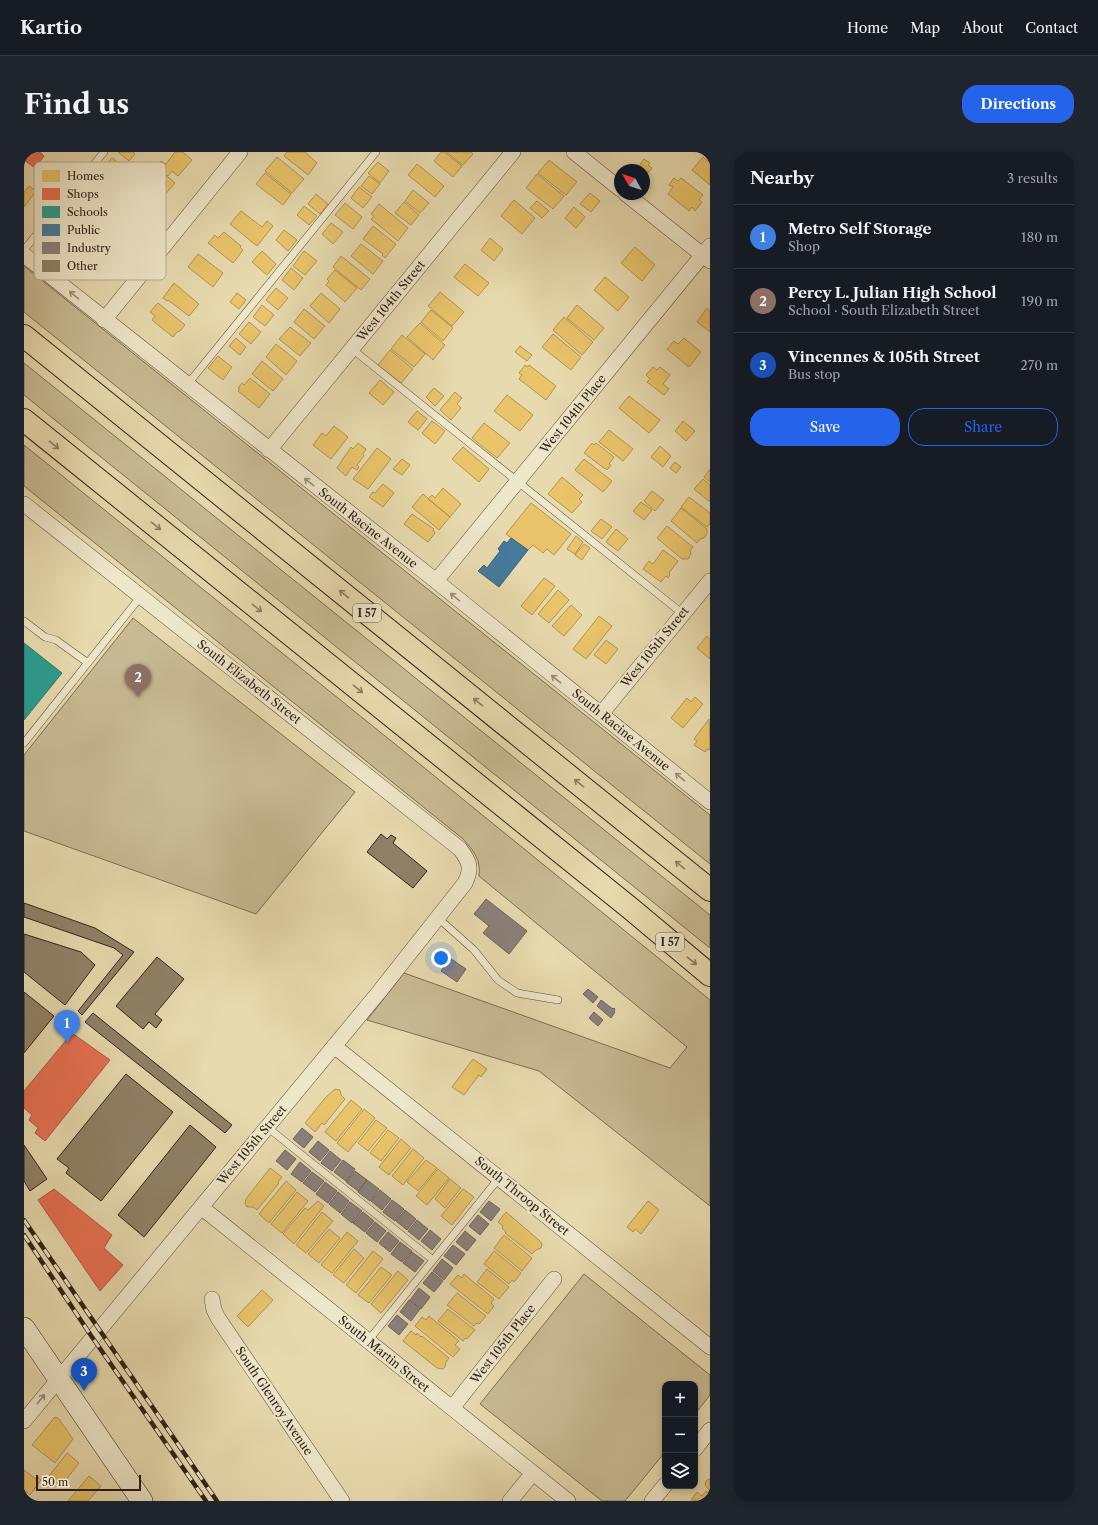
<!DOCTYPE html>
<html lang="en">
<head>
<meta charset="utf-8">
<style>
  :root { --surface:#171b24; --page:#20242c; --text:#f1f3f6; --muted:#9ea1a6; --line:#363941; --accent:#2563eb }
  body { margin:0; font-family:"Libre Caslon Text",serif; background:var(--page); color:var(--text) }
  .controls { position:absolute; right:12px; bottom:12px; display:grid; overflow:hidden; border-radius:8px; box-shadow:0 2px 6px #0003 }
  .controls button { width:36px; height:36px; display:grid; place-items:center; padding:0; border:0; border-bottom:1px solid var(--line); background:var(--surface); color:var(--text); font:20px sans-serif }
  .compass { position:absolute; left:590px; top:12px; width:36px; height:36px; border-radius:50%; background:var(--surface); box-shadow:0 2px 6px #0003; rotate:310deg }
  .scale { position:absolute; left:12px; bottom:10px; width:105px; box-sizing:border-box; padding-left:4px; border:2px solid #302118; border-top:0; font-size:11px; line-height:14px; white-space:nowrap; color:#302118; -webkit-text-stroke:3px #efe7ca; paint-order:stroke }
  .you { position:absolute; left:417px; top:806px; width:14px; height:14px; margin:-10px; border:3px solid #fff; border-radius:50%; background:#1a73e8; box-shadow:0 0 0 6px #1a73e833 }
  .badge { display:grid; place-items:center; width:26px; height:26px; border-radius:50%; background:var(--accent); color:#fff; font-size:13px; font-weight:700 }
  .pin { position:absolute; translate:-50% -33px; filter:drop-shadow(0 1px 2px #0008) }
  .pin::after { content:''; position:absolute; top:21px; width:14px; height:12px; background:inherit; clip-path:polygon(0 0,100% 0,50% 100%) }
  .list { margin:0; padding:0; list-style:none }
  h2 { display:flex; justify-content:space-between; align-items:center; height:52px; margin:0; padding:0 16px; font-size:17px }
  h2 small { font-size:13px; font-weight:400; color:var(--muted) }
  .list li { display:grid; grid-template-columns:26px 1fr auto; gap:12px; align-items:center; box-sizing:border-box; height:64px; padding:0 16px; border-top:1px solid var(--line) }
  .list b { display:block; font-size:15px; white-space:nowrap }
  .list p { margin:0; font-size:13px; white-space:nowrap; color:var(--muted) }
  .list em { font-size:13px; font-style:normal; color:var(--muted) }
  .actions { display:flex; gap:8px; padding:12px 16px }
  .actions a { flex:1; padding:9px 0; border:1px solid var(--accent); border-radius:16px; text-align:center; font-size:14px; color:var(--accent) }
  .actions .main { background:var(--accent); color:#fff }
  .icon { flex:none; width:22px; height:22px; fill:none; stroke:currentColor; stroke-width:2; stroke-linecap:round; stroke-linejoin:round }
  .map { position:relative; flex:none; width:686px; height:1349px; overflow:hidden; border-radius:16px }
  header { display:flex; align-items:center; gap:24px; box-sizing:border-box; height:56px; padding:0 20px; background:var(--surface); border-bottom:1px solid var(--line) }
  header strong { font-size:19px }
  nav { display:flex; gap:22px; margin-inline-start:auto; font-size:14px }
  .intro { display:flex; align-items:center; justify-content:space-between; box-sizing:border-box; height:96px; padding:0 24px }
  h1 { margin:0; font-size:28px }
  .button { padding:10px 18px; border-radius:16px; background:var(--accent); color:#fff; font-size:14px; font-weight:700 }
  main { display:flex; gap:24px; padding:0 24px }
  aside { flex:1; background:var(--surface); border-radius:16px; box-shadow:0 2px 6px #0003 }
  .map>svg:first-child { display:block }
</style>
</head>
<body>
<header>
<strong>Kartio</strong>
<nav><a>Home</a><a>Map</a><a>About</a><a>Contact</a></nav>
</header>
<div class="intro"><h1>Find us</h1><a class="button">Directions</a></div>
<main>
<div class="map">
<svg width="686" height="1349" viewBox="0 0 686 1349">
  <rect width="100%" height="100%" fill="#e7daae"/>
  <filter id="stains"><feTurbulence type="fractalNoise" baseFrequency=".005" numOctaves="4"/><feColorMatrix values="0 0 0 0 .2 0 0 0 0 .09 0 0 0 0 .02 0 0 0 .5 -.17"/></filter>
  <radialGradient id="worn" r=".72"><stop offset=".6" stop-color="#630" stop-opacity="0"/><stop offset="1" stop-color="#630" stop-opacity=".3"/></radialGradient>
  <path fill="#c8bb94" stroke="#7c6e56" d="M0,114L686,663V712L0,160Z
    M0,211L686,763V796L0,243Z
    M0,293L371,592L686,848V1054L515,919L343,868L380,821L646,916L663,895L455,724C457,708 450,699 439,687L0,334Z
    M109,466L331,640L232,762L0,679V603Z
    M560,1122L686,1223V1243L671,1262V1232H641V1300L601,1349H578L456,1252Z"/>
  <path fill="#e9c46a" stroke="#b29351" d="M94,0H109L111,2L105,9Z
    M151,0H159L168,8L154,24L148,19L144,24L132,14L137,9L142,12Z
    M263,0H281L293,11L284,23L260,4Z
    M417,0H420L438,14L429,25L410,9Z
    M422,0H447L449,2L439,13Z
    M253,5L280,27L268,41L241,19Z
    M679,5L686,11V33L668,18Z
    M88,6L100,15L91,26L79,16Z
    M620,7L626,11L624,13L628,16L620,26V18H612Z
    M525,8L553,30L542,43L514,21Z
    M126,10L151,31L140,44L115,24Z
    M354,10L365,19L356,31L344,21Z
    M393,12L420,34L411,45L384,23Z
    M241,21L267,42L259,53L232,32Z
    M513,22L540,44L529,57L502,36Z
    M345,24L356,32L348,42L337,34Z
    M650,26L654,29L657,26L679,43L675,48L678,50L671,59L668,55L665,59L644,42L649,35L645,33Z
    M5,34L12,39L0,55V40Z
    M335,35L348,45L339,56L327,46Z
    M389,38L405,51L396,61L381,49Z
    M566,41L576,49L567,60L556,52Z
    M292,42L304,52L296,62L284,52Z
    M490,48L511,66L498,82L477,64Z
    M513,49L525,59L518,66L506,56Z
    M380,50L395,63L387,73L371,61Z
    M321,51L338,65L329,77L311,63Z
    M355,52L384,76L374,89L347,67L350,64L347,62Z
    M280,54L293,64L285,73L273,63Z
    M550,55L561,65L552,76L541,66Z
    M217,59L238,75L243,69L249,74L233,94L206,72Z
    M307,71L319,80L309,92L298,82Z
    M349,74L372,92L361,106L358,103L359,102L339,87Z
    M260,78L273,88L264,99L252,88Z
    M200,80L217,94L216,95L219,98L209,111L184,91L191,83L194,86Z
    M466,86L479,97L470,109L457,98Z
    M337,92L359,109L349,122L327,104Z
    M611,95L631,113L618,129L597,111Z
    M238,99L252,112L243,123L228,110Z
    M280,99L293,109L281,123L269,114Z
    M174,102L199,121L189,135L164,115Z
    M317,104L346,127L337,138L309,115Z
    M441,112L465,131L454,144L430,125Z
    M267,116L279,126L270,138L258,128Z
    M311,118L333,136L321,150L302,133L305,129L303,127Z
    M581,125L605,145L594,159L570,138Z
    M150,131L175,152L165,164L144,148L143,149L139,146Z
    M252,136L264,146L254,158L242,148Z
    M416,140L440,160L428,174L404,154Z
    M213,141L222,148L215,157L206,150Z
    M297,141L316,157L305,171L286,154Z
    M134,151L161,173L155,180L154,179L149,185L128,168L131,164L126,160Z
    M238,153L250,163L241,174L229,165Z
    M553,153L580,176L570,188L543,166Z
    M683,156L686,159V180L673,170Z
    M280,157L301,174L290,187L270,170Z
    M407,158L429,176L419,189L397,170Z
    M540,165L569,190L558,203L529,178Z
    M225,170L237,180L227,192L215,182Z
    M396,171L421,193L409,208L383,185Z
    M266,175L287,191L276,204L255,187Z
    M529,182L557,205L547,218L518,195Z
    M378,183L401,202L390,215L367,197Z
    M212,186L222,195L216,203L205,194Z
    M660,186L677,200L665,215L643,197L650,189L654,192Z
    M252,192L273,209L262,223L242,205Z
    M496,194L508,203L503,209L491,200Z
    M366,198L389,217L377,231L354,213Z
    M194,204L208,215L199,228L184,216Z
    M238,209L259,227L249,239L228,222Z
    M501,213L504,215L505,213L532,234L522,248L495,227L498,223L495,221Z
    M629,215L633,218L636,215L646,223L639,232L645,237L640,243L623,230L626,227L622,223Z
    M226,226L246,242L235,256L214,239L216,237L214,236L218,231L220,233Z
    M356,228L370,240L359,253L345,241Z
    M410,236L420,244L411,254L402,245Z
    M431,240L438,246L433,252L437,256L427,268L416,258Z
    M483,243L509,263L496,279L470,259Z
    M605,244L636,268L625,281L595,256Z
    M393,259L403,267L394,278L384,270Z
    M408,269L421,279L411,292L398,281Z
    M659,269L671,279L662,289L651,279Z
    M460,271L486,291L473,306L448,286Z
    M310,274L324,285L307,307L289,293L298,281L302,284Z
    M585,278L609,297L599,309L575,290Z
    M334,291L342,297L339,302L340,304L333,313L335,315L333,318L328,315L322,324L313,316L327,295L329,297Z
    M568,291L570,293L572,291L590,305L585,312L587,313L583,318L581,316V317L560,301Z
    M636,294L647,304L639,315L627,305Z
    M439,295L465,317L455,330L428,307Z
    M353,296L367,307L344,337L329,327Z
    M378,307L386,313L378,323L369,317Z
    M560,307L588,329L579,340L551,318Z
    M651,310L657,315L652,321L646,316Z
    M686,317V330L680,325Z
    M538,325L559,343L555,347L558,350L548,361L524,342Z
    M679,327L686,333V350L670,337Z
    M359,332L370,341L359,355L345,345L349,340L351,341Z
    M419,336L437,352L426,365L404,347L408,343L411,346Z
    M628,339L640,348L631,359L620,349Z
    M399,342L426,365L415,378L388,355Z
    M665,345L686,361V372L683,375L657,355Z
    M617,350L628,358L620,368L609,359Z
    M507,351L547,382L530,403L523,397L519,401L509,393L504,398L482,382Z
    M657,356L683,377V382L680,386L676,387L673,391L647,369Z
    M388,362L410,377L409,378L411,381L404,390L380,372Z
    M577,367L588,375L578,387L567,379Z
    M643,374L669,395L666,399L667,402L664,407H658L633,386Z
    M592,377L604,387L594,399L582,390Z
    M552,384L559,390L551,402L543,397Z
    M560,392L566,396L558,408L551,403Z
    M639,398L654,409L645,421L646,422L644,426L642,424L637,430L619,417L625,409L629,412Z
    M520,426L531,434L508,463L497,454Z
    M534,438L545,448L525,471L514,462Z
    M547,453L558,463L540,484L528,474Z
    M575,464L588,474L562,507L549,497Z
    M683,484L686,487V507L673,496Z
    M582,488L594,497L582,512L570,503Z
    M671,545L679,552L659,576L647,566L663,546L667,550Z
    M685,567L686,597L685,598L683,597L681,600L670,593L673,589L670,587Z
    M449,907L463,917L457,925L455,923L440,943L428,935Z
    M311,937L316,938L317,943L321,947L300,973L298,971L291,980L281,971L302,945Z
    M327,948L338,957L312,989L301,980Z
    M340,957L351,966L324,1000L313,991Z
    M352,968L363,976L344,999L334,991Z
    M364,978L375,986L357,1009L346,1001Z
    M377,987L387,996L365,1023L355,1015Z
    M389,997L400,1006L379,1033L368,1024Z
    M402,1008L413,1016L394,1039L383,1030Z
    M246,1016L258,1025L254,1030L255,1031L233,1058L229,1055H223L221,1052L222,1047Z
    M414,1017L425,1026L403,1053L392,1044Z
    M426,1027L437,1036L421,1056L411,1047Z
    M262,1029L272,1038L245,1071L235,1062Z
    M439,1037L450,1045L428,1073L417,1064Z
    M273,1040L284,1049L258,1081L247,1072Z
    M294,1049L300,1054L270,1092L259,1082L281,1056L284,1058Z
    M624,1049L635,1058L617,1082L611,1077L609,1080L603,1075Z
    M298,1060L309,1069L282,1101L272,1093Z
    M482,1060L516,1089L518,1092L517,1096L512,1098L508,1102L481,1081L482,1080L478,1076L479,1074L474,1070Z
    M305,1077L316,1086L295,1111L284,1102Z
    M323,1080L334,1089L308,1121L297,1113Z
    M480,1083L508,1106L498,1119L470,1096Z
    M330,1097L340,1106L320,1131L309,1123Z
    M349,1099L359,1107L332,1141L322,1133Z
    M470,1099L497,1121L490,1130L488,1128L485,1132L460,1112Z
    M357,1115L368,1123L345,1151L334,1143Z
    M463,1117L485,1135L475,1147L453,1130Z
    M374,1119L384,1128L357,1161L347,1152Z
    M440,1122L470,1147L467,1151L470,1154L464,1162L426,1132L434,1123L438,1126Z
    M238,1138L249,1148L224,1175L213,1164Z
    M433,1141L462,1164L455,1172L453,1171L450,1174L423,1153Z
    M424,1157L451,1178L443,1187L441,1186L439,1189L414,1169Z
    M405,1164L435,1189L431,1193L436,1197L429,1205L391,1174L398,1165L402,1168Z
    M387,1179L392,1183L393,1181L397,1185L398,1184L425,1206L422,1210L421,1215L419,1217L413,1216L379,1189Z
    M31,1265L34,1266L49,1287L31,1311L8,1293Z
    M43,1301L55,1311L37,1334L25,1324Z
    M0,1318L12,1327L14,1325L17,1328L6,1343L0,1338Z
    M65,1324L77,1334L64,1349H44Z
    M685,1327H686V1339L681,1333L682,1329Z
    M682,1339L686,1343V1349L667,1348L673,1340L678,1344Z"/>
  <path fill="#e76f51" stroke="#b05840" d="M0,0H16L20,4L11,16L0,8Z
    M48,881L86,908L21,989L11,981L14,976L5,968L8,963L0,956V939Z
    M30,1037L88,1083L80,1096L99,1113L76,1139L14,1048Z"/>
  <path fill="#2a9d8f" stroke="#2c786b" d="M0,491L38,521L0,568Z"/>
  <path fill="#457b9d" stroke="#3f6075" d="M487,386L504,398L475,435L454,419L460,413L463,416L476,399L474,397L480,389L483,391Z"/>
  <path fill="#8a817c" stroke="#6f645e" d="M462,747L503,779L485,802L459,781L465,774L450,762Z
    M426,806L442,817L433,830L417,819Z
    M564,837L574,845L569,851L559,842Z
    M577,848L589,857L590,856L591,857L590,859L591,860L587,866L573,854Z
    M570,860L579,868L574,874L565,866Z
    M278,976L289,985L280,996L269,987Z
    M294,989L305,998L296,1009L285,1000Z
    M261,998L272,1007L263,1018L252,1009Z
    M306,999L317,1008L308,1019L297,1011Z
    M319,1008L331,1017L322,1029L310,1020Z
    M276,1010L287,1019L278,1030L267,1022Z
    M331,1019L343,1028L334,1039L322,1030Z
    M288,1020L300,1029L291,1040L279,1031Z
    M343,1028L355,1037L346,1049L334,1040Z
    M301,1030L313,1039L304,1051L292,1042Z
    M356,1038L367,1047L358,1058L347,1049Z
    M314,1040L325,1049L316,1061L305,1052Z
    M368,1048L380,1057L371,1069L359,1060Z
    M465,1049L476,1057L467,1069L456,1060Z
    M326,1050L338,1059L328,1071L317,1062Z
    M381,1058L392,1067L383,1078L372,1069Z
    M339,1060L350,1069L341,1080L329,1071Z
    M454,1063L465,1072L456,1083L445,1074Z
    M393,1068L404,1077L395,1088L384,1079Z
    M351,1070L362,1079L353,1090L342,1081Z
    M406,1078L417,1087L408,1098L397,1089Z
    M441,1079L452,1088L443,1099L432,1090Z
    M364,1080L375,1089L366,1100L355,1091Z
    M376,1090L388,1099L378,1110L367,1102Z
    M429,1093L441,1102L432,1113L420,1104Z
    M388,1100L400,1109L391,1120L379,1111Z
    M418,1107L429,1116L420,1128L409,1119Z
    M408,1120L419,1129L410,1140L399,1131Z
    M395,1136L406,1145L397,1157L386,1148Z
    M385,1148L396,1157L387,1169L376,1160Z
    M373,1163L384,1172L375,1183L364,1174Z"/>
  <path fill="#8f8166" stroke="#302118" d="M357,682L363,687L367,683L372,686L369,691L403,719L389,736L343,700Z
    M0,751L71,776L110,800L58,863L54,859L99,803L90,796L0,765Z
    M0,782L57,800L71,813L41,853L0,820Z
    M133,805L160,827L131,862L138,868L132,876L125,870L119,877L92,854Z
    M0,840L30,864L0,901Z
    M69,861L208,973L201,981L61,870Z
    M102,922L149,960L77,1049L42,1021L45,1016L33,1007Z
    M166,973L192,995L120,1085L94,1063Z
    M0,993L23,1027L6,1039L0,1029Z"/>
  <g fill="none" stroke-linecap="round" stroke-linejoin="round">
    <defs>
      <path id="service" d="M0,98L80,0
        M328,197L659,462
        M163,233L352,0
        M0,469L21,485L32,488L64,511
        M0,591L117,444
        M413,765L450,798L474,828L493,841L534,848
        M243,975L409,1108
        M344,1189L475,1026"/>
      <path id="minor" d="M550,0L596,37
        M602,42L686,109
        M0,103L412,429L686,650
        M80,168L216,0
        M245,298L489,0
        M0,352L436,697C446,710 448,716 441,731L355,840L0,1269
        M412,429L686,94
        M577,562L686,429
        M310,894L686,1195
        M177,1055L544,1349
        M188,1147L190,1158L194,1166L318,1349
        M428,1256L530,1127
        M671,1297L686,1278
        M486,1349L509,1321
        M628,1349L641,1333"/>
      <path id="secondary" d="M0,1176L118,1349"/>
      <path id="motorway" d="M0,184L686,738
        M0,268L606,756L686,823"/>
    </defs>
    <use href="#service" stroke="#5e4f3e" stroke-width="8"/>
    <use href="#minor" stroke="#5e4f3e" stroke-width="16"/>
    <use href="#secondary" stroke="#302118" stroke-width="22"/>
    <use href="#motorway" stroke="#302118" stroke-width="24"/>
    <use href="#service" stroke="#efe7ca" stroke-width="7"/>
    <use href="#minor" stroke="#efe7ca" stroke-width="15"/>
    <use href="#secondary" stroke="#efe7ca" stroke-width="21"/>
    <use href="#motorway" stroke="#e7daae" stroke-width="22"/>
    <defs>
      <path id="rail" d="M0,1068L193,1349
        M0,1083L68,1185L182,1349"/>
    </defs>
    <use href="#rail" stroke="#302118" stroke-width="4.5"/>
    <use href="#rail" stroke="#efe7ca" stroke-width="3" stroke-dasharray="9" stroke-linecap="butt"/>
  </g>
  <defs><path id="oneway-shaft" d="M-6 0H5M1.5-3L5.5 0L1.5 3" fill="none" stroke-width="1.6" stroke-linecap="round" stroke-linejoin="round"/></defs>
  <g stroke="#998e7a">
    <use href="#oneway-shaft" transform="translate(50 143) rotate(-141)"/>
    <use href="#oneway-shaft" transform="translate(285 330) rotate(-142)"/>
    <use href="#oneway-shaft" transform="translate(431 445) rotate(-141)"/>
    <use href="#oneway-shaft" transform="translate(532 527) rotate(-141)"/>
    <use href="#oneway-shaft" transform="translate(656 625) rotate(-141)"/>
    <use href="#oneway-shaft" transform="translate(17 1247) rotate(-51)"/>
  </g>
  <g stroke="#8c7e63">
    <use href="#oneway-shaft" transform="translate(30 293) rotate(39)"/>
    <use href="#oneway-shaft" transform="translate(132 374) rotate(39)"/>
    <use href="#oneway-shaft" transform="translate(320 442) rotate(-141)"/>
    <use href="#oneway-shaft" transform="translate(233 456) rotate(39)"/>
    <use href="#oneway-shaft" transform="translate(334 537) rotate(39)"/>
    <use href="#oneway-shaft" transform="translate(454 550) rotate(-141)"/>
    <use href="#oneway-shaft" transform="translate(555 631) rotate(-141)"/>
    <use href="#oneway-shaft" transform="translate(656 713) rotate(-141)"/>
    <use href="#oneway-shaft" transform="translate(668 809) rotate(40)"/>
  </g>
  <g text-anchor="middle" stroke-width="4" stroke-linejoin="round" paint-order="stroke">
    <g fill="#efe7ca" stroke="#695c4d" stroke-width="1">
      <rect x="329" y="452" width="28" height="18" rx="3"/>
      <rect x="632" y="781" width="28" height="18" rx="3"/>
    </g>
    <g font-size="11" font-weight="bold" fill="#302118">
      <text x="343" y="465">I 57</text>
      <text x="646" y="794">I 57</text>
    </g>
    <g font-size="12" fill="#302118" stroke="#efe7ca">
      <text transform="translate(367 149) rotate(-51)" y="4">West 104th Street</text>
      <text transform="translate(549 262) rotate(-51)" y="4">West 104th Place</text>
      <text transform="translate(344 376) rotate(38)" y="4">South Racine Avenue</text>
      <text transform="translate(631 495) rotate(-51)" y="4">West 105th Street</text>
      <text transform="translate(225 530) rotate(38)" y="4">South Elizabeth Street</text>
      <text transform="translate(597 578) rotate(39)" y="4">South Racine Avenue</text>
      <text transform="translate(228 993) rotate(-50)" y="4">West 105th Street</text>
      <text transform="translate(498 1044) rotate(39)" y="4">South Throop Street</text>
      <text transform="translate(479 1192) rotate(-52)" y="4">West 105th Place</text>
      <text transform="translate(360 1202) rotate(39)" y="4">South Martin Street</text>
      <text transform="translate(250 1249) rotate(56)" y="4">South Glenroy Avenue</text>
    </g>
  </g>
  <rect x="10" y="10" width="132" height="118" rx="6" fill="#efe7ca" stroke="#b6ac95" stroke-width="1"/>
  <rect x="18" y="18" width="18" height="12" fill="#e9c46a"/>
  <rect x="18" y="36" width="18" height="12" fill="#e76f51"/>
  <rect x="18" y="54" width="18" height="12" fill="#2a9d8f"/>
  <rect x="18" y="72" width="18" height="12" fill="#457b9d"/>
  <rect x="18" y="90" width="18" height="12" fill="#8a817c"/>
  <rect x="18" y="108" width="18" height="12" fill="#8f8166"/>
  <g font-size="11" fill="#302118">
    <text x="43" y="28">Homes</text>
    <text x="43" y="46">Shops</text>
    <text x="43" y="64">Schools</text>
    <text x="43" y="82">Public</text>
    <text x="43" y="100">Industry</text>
    <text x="43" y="118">Other</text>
  </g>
  <rect width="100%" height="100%" filter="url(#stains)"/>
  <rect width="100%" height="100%" fill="url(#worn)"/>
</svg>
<div class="controls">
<button>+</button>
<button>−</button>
<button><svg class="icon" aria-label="layers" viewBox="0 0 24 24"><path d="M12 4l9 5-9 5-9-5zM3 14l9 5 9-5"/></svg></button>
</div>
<svg class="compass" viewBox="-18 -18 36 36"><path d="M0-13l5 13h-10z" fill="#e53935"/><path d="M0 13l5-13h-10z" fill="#9ea1a6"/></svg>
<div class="scale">50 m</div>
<div class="you"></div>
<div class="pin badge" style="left:43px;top:891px;background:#3f7fe0">1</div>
<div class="pin badge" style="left:114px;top:545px;background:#8d6e63">2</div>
<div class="pin badge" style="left:60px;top:1239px;background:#1a4fb4">3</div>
</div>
<aside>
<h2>Nearby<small>3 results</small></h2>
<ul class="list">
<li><span class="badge" style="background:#3f7fe0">1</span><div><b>Metro Self Storage</b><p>Shop</p></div><em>180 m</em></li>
<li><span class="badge" style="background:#8d6e63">2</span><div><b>Percy L. Julian High School</b><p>School · South Elizabeth Street</p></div><em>190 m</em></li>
<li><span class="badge" style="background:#1a4fb4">3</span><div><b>Vincennes &amp; 105th Street</b><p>Bus stop</p></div><em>270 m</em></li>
</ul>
<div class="actions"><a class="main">Save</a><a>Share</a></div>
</aside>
</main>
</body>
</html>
